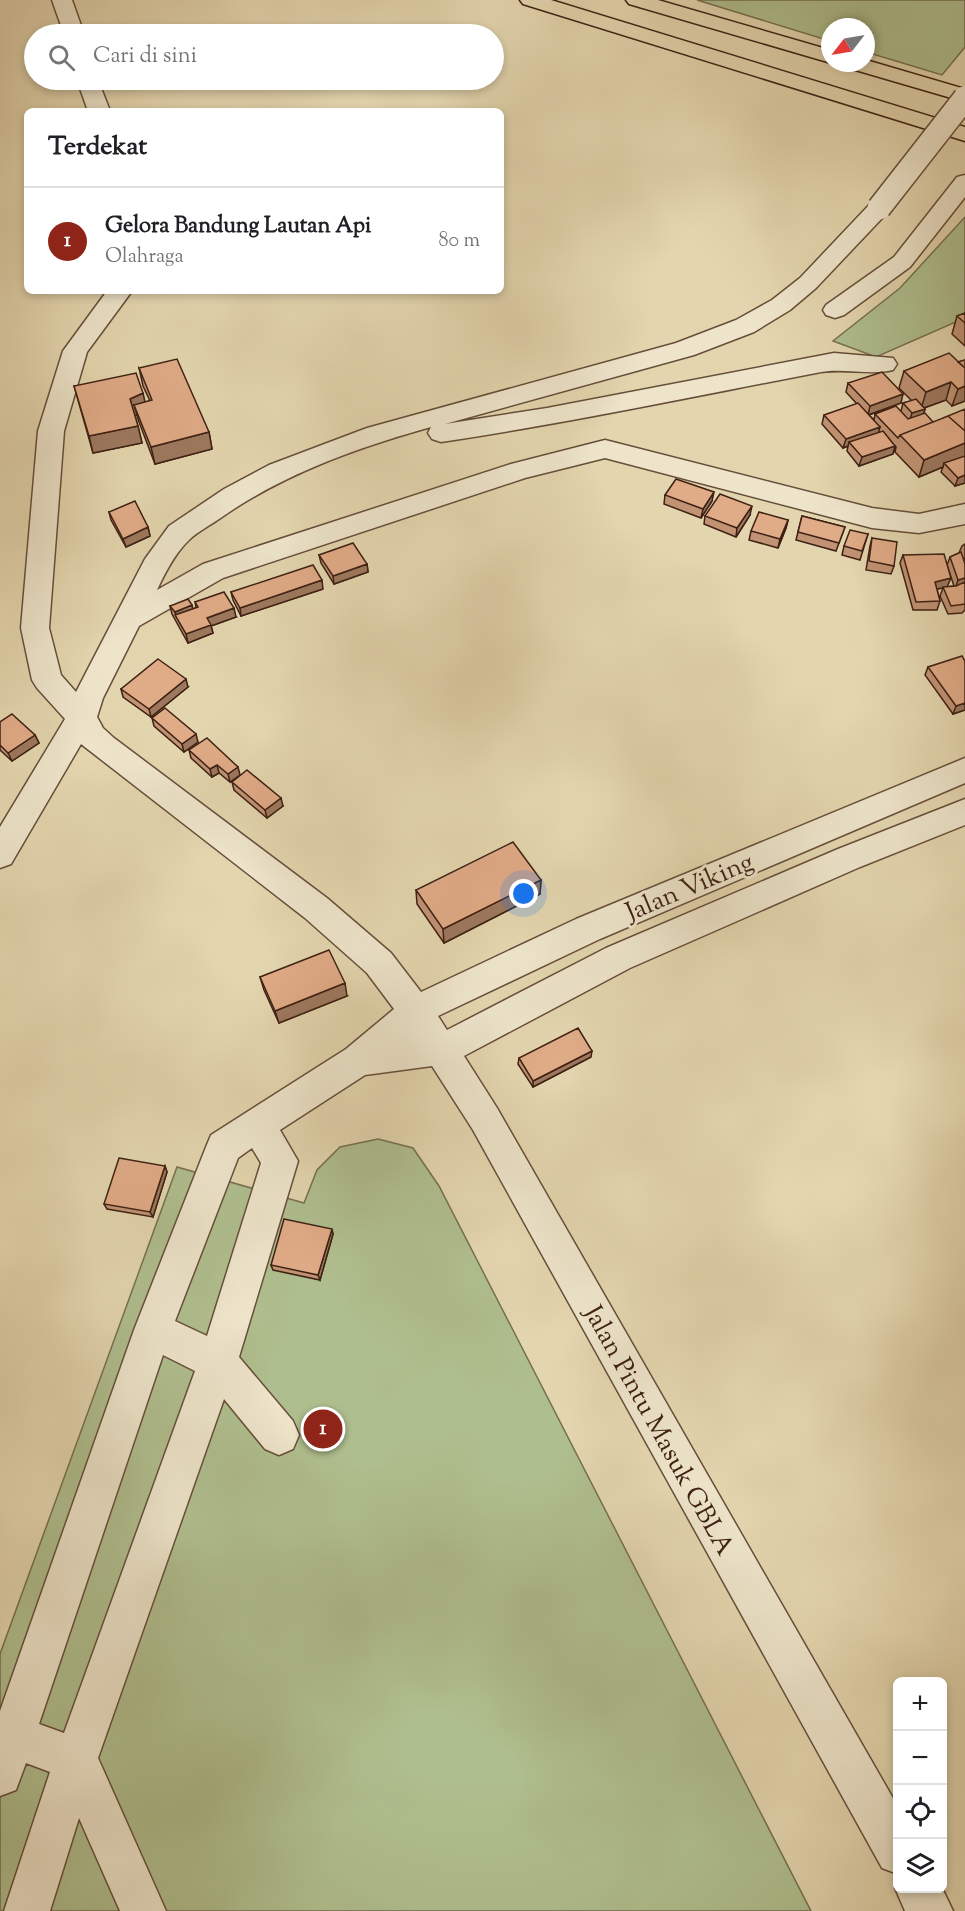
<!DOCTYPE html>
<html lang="id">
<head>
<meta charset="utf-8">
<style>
  :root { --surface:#fff; --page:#f6f6f6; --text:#202124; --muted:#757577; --line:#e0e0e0; --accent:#8f2418 }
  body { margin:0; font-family:"Sorts Mill Goudy",serif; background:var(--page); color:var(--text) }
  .controls { position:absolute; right:18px; bottom:18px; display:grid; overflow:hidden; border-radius:9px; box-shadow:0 3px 9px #0003 }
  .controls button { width:54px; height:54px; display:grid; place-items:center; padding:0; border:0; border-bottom:2px solid var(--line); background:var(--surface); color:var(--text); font:30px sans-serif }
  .compass { position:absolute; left:821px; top:18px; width:54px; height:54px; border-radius:50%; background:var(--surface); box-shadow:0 3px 9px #0003; rotate:239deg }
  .you { position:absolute; left:524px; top:894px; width:21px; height:21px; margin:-15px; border:4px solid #fff; border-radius:50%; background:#1a73e8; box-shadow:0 0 0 9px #1a73e833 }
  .badge { display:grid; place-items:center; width:39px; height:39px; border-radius:50%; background:var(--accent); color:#fff; font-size:20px; font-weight:700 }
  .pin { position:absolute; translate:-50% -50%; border:3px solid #fff; box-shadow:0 2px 6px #0006 }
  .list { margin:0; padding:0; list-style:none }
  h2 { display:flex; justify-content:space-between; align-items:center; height:78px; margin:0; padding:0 24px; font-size:26px }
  h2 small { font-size:20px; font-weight:400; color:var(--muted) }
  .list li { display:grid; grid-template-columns:39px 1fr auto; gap:18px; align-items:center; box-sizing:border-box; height:108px; padding:0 24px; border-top:2px solid var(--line) }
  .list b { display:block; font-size:22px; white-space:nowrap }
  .list p { margin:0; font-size:20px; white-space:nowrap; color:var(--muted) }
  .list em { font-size:20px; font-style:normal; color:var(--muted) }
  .icon { flex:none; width:33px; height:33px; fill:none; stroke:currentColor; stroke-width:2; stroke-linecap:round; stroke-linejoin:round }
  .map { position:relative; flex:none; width:965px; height:1911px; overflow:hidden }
  .search { position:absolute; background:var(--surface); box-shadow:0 3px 9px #0003; left:24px; top:24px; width:480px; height:66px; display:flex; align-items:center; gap:15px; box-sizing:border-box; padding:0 21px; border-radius:33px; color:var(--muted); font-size:22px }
  .panel { position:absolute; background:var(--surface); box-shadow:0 3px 9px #0003; left:24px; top:108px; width:480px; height:186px; border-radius:9px }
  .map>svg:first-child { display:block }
</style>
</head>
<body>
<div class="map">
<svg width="965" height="1911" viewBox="0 0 965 1911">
  <rect width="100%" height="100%" fill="#e3d5ae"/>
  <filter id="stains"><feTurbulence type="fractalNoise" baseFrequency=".00333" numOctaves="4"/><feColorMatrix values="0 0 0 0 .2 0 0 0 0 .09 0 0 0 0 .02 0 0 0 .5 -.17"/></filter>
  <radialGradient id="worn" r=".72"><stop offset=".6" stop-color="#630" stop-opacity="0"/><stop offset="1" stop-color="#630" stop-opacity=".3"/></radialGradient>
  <path fill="#afbe8e" stroke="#767051" stroke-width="1.5" d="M697,0H965V47L942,75L866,52V27H830V41Z
    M965,217V318L876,357L833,341L900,288Z
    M378,1139L413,1148L439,1186L811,1911H0V1654L177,1167L304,1203L317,1170L340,1147Z"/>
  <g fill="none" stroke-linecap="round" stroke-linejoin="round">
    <defs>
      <path id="minor" d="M52,0H72L84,34H64Z
        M77,80H98L110,111H88Z
        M965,175V197L910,267L844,315L835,318L826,315L823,310L826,305L894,257L957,177Z
        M879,201L887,203L890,208L887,213L816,288L790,310L754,332L694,355L445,424L547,408L834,353L893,358L897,364L893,370C869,376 842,367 816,373C691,397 567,423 441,442L432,439L428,433L431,427C356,448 283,474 219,519C209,526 197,532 189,540C175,553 165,573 157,590L203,564L511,464L605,440L872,508L919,514L965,504V524L919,533L872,528L605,458L525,478L223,578L139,626L103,698L97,717L103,728L114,738L327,898L391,953L421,992L576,919L965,758V783L600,939L438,1016L447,1030L606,948L838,849L965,799V825L860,867L630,968L464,1056L497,1108L898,1807V1874L882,1868L473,1130L432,1066L365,1075L280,1130L298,1161L239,1357L293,1421L299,1435L293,1449L279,1455L265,1449L224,1399L98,1758L166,1911H120L79,1818L50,1911H4L50,1772L26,1763L16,1790L0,1796V1711L134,1330L206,1147L211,1135L346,1049L394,1009L367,973L305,918L81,744L11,864L0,868V827L65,719L37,688L32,680L21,628L38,431L63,351L107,291H132L87,352L64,431L49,628L61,675L76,692L145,559L169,526L224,489L269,465L367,428L676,343L736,320L772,300L800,278L871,203ZM252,1148L261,1163L207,1336L175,1321L238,1158ZM163,1355L195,1371L64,1733L39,1724Z
        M898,1883V1888H942L953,1911H905L895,1888Z"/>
      <path id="highway" d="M520,0H551L965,127V141L523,4Z
        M626,0H658L830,50L831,63L629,4Z
        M866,60L965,89V102L845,67L841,63H866Z"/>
    </defs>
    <use href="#minor" stroke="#674e3a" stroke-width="3"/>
    <use href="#highway" stroke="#3e2114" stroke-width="3"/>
    <use href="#minor" fill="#ede4ca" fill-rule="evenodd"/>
    <use href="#highway" fill="#e3d5ae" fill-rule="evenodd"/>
    <defs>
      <path id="minor-bridge" d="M879,208L965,98"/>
    </defs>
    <use href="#minor-bridge" stroke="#674e3a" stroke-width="26" stroke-linecap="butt"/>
    <use href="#minor-bridge" stroke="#ede4ca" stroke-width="23"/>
  </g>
  <path fill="#c19374" stroke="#3e2114" stroke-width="1.5" d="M965,313V346L952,334L957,316Z
    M965,360V401L952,406L946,400L924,408L925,409L924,413L965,483L955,486L941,472L943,467L919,477L895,452L896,447H895L893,454L859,466L847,451L848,446L843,448L822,424L824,415L857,404L846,392L848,383L901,403L869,415L874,420L875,414L901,411L903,403L912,401L899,388L904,371L958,362Z
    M139,368L209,432L212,449L155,464L139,422L137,415H135L142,443L93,453L74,386L145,402L150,401L143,386Z
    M665,495L712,501L701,518L664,504Z
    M109,512L148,527L150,536L126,547L111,520Z
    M750,515L736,537L704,524L705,516Z
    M802,516L845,527L836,551L796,540Z
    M788,520L786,528L778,548L749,540L751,531Z
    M868,534L860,560L842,555L844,546Z
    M872,538L894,566L891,574L866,570L870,546Z
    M965,544V560L963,558L965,564V610L962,613L948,614L940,596L943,588L937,589L940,601L937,610H913L900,563L903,555L947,587L954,586L947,565L950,557L959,553L962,546Z
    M319,555L367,564L368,572L334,584L321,563Z
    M323,589L241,616L233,600L231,592Z
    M195,602L236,617L211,626L213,633L188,643L172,614L170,606L193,609L196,608Z
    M965,661V710L953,714L925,675L928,667Z
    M188,687L151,717L123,697L121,689Z
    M152,718L198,742L184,752L154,726Z
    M0,722L35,735L39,743L12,761L0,750Z
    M189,750L240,775L230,782L219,773L212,777L191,758Z
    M232,782L283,806L267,818L234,790Z
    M541,880L540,894L444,943L417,904L416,890Z
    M260,977L347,996L279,1023L264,990Z
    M591,1057L533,1087L518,1064L519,1058Z
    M165,1166L167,1172L153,1217L107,1209L104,1204Z
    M333,1234L320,1280L273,1270L271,1265Z"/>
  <path fill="#9d785e" stroke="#3e2114" stroke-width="1.5" d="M951,382L946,400L921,409L926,392Z
    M965,386V401L952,406L958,389Z
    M143,393L147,411L134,405L137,415L134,416L130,399Z
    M903,394L901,403L868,415L870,406Z
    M925,409L922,418L909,422L912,413Z
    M138,426L142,443L93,453L89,436Z
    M880,427L878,435L849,442L848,446L843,448L846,439Z
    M209,432L212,449L155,464L151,447Z
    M965,443V458L944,463L943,467L919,477L924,460Z
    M895,446L893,454L859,466L862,457Z
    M965,475V483L955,486L958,478Z
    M714,492L712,501L701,518L703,509Z
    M752,506L750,515L736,537L737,528Z
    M788,520L786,528L778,548L780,539Z
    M148,527L150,536L126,547L123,539Z
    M367,564L368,572L334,584L333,576Z
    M951,578L947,587L932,590L935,582Z
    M965,578V585L955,589L958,580Z
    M322,580L323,589L241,616L240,608Z
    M192,605L194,614L176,616L175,612Z
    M234,608L236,617L211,626L213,633L188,643L186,634L207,618Z
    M186,679L188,687L151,717L149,709Z
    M965,703V710L953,714L956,706Z
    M196,734L198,742L184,752L182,744Z
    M35,735L39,743L12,761L8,753Z
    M217,765L219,773L212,777L210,769Z
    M238,767L240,775L230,782L228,774Z
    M281,798L283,806L267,818L265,810Z
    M541,880L540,894L444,943L443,929Z
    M345,983L347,996L279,1023L275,1011Z
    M592,1051L591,1057L533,1087V1081Z
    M165,1166L167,1172L153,1217L150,1212Z
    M332,1229L333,1234L320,1280L318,1275Z"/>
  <path fill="#e0ab87" stroke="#3e2114" stroke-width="1.5" d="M965,313V323L957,316Z
    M949,353L965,368V386L958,389L951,382L926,392L904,371Z
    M177,359L209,432L151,447L134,405L152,400L139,368Z
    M965,360V368L958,362Z
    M882,372L903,394L870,406L848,383Z
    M136,373L143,393L130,399L138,426L89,436L74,386Z
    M916,399L925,409L912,413L903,403Z
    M858,403L880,427L846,439L824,415Z
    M896,406L908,419L925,413L933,422L900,435L898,438L875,414Z
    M965,409V431L948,416L943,418Z
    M948,416L965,431V443L924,460L900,435Z
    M883,431L895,446L862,457L849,442Z
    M965,456V475L958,478L944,463Z
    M676,479L714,492L703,509L665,495Z
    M720,494L752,506L737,528L705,516Z
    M135,501L148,527L123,539L109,512Z
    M759,512L788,520L780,539L751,531Z
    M802,516L845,527L839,543L798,532Z
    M850,530L868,534L862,551L844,546Z
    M872,538L897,542L894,566L869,561Z
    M353,543L367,564L333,576L319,555Z
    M961,552L965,564V578L958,580L950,557Z
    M944,554L951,578L935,582L940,601L916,602L903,555Z
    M313,565L322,580L240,608L231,592Z
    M965,582V604L951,606L943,587L956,586Z
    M224,592L234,608L207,618L211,625L186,634L175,615L198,607L195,602Z
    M188,599L192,605L175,612L170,606Z
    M962,656L965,661V703L956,706L928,667Z
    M158,659L186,679L149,709L121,689Z
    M165,708L196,734L182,744L152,718Z
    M12,714L35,735L8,753L0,745V722Z
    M207,738L238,767L228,774L217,765L210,769L189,750Z
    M247,770L281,798L265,810L232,782Z
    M513,842L541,880L443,929L416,890Z
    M329,950L345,983L275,1011L260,977Z
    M578,1028L592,1051L533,1081L519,1058Z
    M119,1158L165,1166L150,1212L104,1204Z
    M284,1219L332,1229L318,1275L271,1265Z"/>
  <g text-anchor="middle" stroke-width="6" stroke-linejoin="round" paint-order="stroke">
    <g font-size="26" fill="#3e2114" stroke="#ede4ca">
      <text transform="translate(689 886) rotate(-23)" y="9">Jalan Viking</text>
      <text transform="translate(660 1430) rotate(61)" y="9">Jalan Pintu Masuk GBLA</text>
    </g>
  </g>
  <rect width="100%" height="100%" filter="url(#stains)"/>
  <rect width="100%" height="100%" fill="url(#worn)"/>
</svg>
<div class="controls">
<button>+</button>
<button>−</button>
<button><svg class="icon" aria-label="locate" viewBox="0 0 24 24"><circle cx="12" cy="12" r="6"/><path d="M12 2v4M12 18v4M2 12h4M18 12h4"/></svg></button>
<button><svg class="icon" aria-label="layers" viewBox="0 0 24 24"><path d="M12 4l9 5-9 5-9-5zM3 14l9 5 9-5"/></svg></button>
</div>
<svg class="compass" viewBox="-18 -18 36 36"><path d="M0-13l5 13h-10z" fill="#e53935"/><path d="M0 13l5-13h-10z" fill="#757577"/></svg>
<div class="you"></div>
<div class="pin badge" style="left:323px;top:1429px">1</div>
<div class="search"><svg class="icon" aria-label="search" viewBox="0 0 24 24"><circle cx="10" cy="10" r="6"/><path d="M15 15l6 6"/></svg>Cari di sini</div>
<section class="panel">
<h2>Terdekat<small></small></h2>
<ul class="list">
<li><span class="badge">1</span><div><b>Gelora Bandung Lautan Api</b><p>Olahraga</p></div><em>80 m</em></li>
</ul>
</section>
</div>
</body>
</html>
